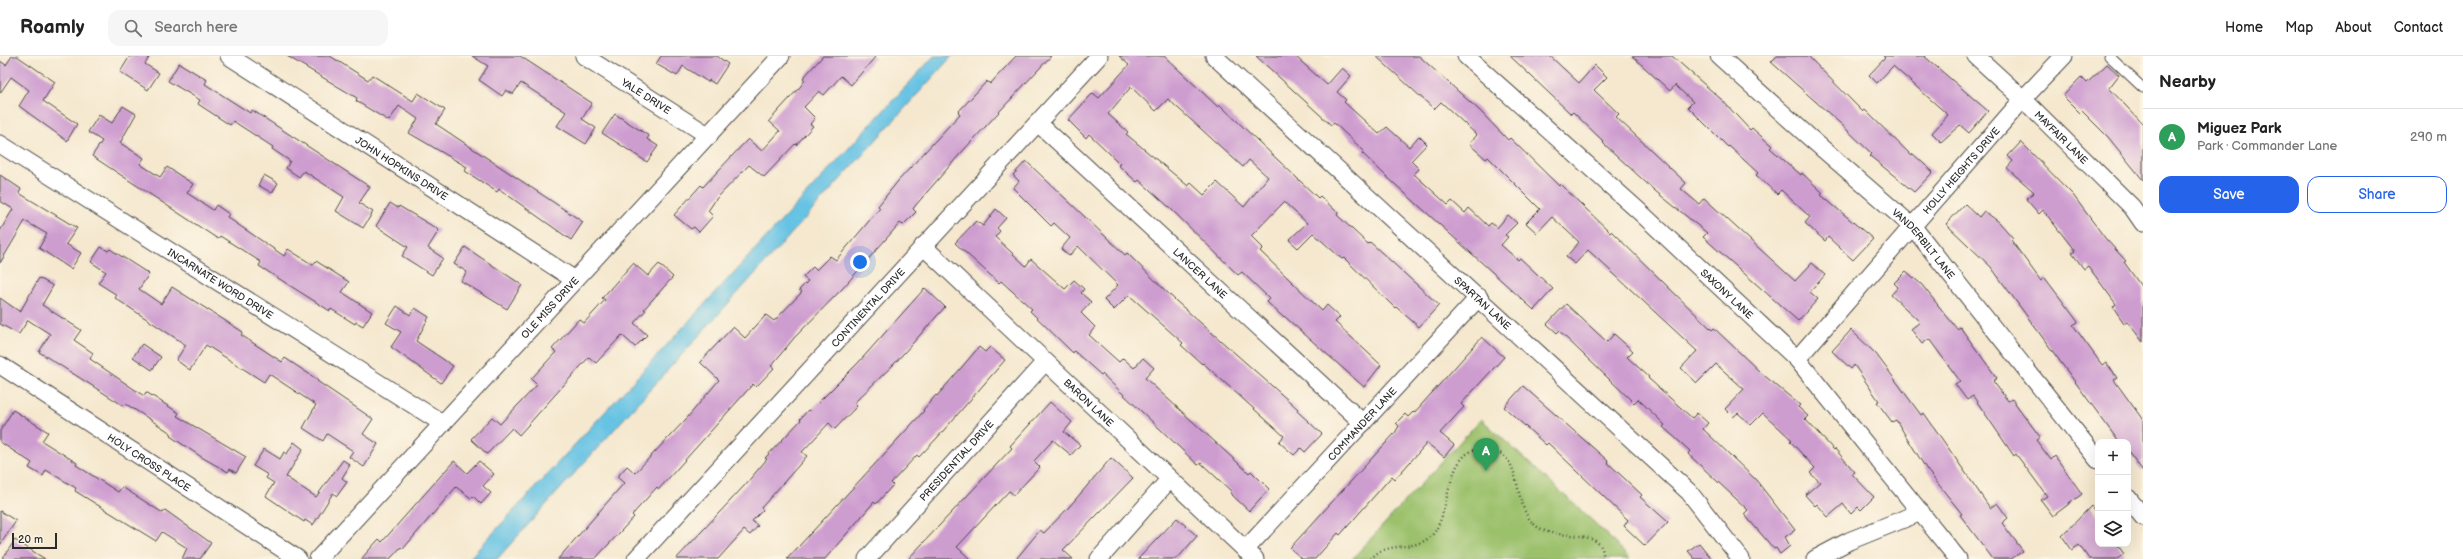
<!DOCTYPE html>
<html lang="en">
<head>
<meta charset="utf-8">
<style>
  :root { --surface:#fff; --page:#f6f6f6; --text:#222; --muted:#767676; --line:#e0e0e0; --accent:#2563eb }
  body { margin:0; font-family:"Balsamiq Sans",sans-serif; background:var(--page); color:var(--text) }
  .controls { position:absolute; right:12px; bottom:12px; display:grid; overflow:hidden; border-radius:8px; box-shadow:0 4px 16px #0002 }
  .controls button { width:36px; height:36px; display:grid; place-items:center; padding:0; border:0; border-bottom:1px solid var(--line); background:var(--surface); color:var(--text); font:20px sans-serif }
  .scale { position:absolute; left:12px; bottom:10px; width:45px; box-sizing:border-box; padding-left:4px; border:2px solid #2b2b2b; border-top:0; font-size:11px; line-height:14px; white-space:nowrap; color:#2b2b2b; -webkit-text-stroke:3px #fcf5e5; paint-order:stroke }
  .you { position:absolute; left:860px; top:206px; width:14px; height:14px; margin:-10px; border:3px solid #fff; border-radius:50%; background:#1a73e8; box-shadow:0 0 0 6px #1a73e833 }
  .badge { display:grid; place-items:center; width:26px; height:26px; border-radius:50%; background:var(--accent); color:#fff; font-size:13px; font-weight:700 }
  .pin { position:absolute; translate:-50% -33px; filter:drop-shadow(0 1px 2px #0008) }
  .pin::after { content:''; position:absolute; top:21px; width:14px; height:12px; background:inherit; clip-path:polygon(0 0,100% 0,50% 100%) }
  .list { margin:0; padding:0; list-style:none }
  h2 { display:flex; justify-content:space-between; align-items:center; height:52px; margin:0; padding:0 16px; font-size:17px }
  h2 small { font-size:13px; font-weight:400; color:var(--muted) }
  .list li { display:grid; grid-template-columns:26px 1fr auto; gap:12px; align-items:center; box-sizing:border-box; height:56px; padding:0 16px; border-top:1px solid var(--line) }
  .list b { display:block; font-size:15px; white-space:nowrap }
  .list p { margin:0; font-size:13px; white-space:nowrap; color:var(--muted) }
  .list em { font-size:13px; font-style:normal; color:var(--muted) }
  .actions { display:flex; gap:8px; padding:12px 16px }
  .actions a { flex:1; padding:9px 0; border:1px solid var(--accent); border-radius:12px; text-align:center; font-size:14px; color:var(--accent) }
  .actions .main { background:var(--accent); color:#fff }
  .icon { flex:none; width:22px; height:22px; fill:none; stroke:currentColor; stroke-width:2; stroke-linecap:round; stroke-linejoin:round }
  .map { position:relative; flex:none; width:2143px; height:503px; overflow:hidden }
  header { display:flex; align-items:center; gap:24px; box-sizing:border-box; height:56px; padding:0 20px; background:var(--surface); border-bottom:1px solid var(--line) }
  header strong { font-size:19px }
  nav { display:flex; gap:22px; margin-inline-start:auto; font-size:14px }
  .search { width:280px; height:36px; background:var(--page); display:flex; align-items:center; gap:10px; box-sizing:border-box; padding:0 14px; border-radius:12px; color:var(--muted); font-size:15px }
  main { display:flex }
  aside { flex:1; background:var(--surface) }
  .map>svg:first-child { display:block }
</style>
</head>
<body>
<header>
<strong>Roamly</strong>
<div class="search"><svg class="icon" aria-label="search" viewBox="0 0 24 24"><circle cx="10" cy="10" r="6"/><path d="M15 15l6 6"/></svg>Search here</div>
<nav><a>Home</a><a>Map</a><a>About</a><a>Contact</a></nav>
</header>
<main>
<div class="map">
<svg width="2143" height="503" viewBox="0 0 2143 503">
  <rect width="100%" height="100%" fill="#fcf5e5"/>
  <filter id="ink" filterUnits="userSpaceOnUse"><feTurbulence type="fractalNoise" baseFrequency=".025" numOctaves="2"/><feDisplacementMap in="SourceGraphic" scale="8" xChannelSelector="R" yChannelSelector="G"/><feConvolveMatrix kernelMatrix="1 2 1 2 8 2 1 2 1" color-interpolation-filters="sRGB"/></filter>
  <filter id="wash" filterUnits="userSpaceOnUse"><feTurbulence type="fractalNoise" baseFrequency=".012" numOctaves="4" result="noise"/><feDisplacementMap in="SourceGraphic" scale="16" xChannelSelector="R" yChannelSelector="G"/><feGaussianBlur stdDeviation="0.9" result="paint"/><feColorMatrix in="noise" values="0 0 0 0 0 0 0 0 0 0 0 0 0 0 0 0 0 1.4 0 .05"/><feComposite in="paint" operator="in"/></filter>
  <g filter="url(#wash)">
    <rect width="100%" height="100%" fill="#f5e8cf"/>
    <path fill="#9bc16c" stroke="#63764c" d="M1481,363L1596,468L1630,503H1352Z"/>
    <path fill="#66c3e4" stroke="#487788" d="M934,0H952L497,503H469Z"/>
    <g id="blocks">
      <path fill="#ce9dd0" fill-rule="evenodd" d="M12,0H17L55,26L43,45L77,68L67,85L19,50L29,34L11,21L0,37V5L6,9Z
        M130,0H150L145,8L159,17L148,34L120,16Z
        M287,0H330L368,24L372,19L413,45L418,37L445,54L436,68L583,166L571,184L499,133L497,136L465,115L467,111L409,77L418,63L399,50L389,65L356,45L357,42Z
        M472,0H520L592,47L582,63L596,72L586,88L557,70L566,56L521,27L513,38L506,34L502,40L479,24L488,10Z
        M661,0H717L728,8L715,28L709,24L708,26L683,10L677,20L656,8Z
        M823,0H876L851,29L841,20L824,39L819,35L804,51L815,62L810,68L813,70L796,89L795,88L764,121L749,109L716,143L708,155L713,160L699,176L694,171L691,173L674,159L701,129L703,131L748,83L762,95L780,75L769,65L800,31L805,24L803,22Z
        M1016,0H1051L960,98L915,150L913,153L916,156L903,169L900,167L842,233L794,282L771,310L774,312L756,331L753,328L659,433L657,431L632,459L634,461L595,503H558L624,427L617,421L627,410L635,417L687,362L719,324L700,306L733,271L745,282L766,259L774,265L802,236L799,234L808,225L803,221L813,211L816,214L830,200L836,204L880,152L878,150L898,125L960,58L958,56L987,25L990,28Z
        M1119,0H1164L1218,51L1220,49L1318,142L1320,140L1338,157L1337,159L1368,188L1370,186L1439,249L1419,271L1396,251L1395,252L1344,202L1342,203L1313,177L1298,192L1289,184L1307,167L1284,146L1251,180L1263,192L1260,195L1322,255L1327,249L1340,261L1335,266L1381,309L1364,331L1284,260L1283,261L1267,246L1270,243L1242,216L1238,219L1169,151L1139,124L1137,126L1118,109L1120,108L1107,95L1089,78L1086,82L1068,64L1093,37L1099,42L1129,9ZM1131,31L1156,55L1168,43L1243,111L1249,104L1268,121L1244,151L1217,126L1204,139L1191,127L1188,130L1126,78L1128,76L1108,58Z
        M1256,0H1295L1327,29L1342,12L1351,20L1337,36L1346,44L1344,46L1379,78L1387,71L1409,91L1419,80L1427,88L1411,105L1419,113L1414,118L1448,149L1452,145L1465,157L1469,152L1488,170L1491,167L1497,172L1508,159L1517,167L1505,179L1508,181L1501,189L1518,204L1520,202L1553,233L1534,254L1386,120L1362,97L1364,95L1334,67L1331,69Z
        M1376,0H1419L1480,55L1508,84L1510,82L1559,130L1560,128L1610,176L1611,175L1712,274L1714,272L1760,316L1800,349L1798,351L1808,360L1805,363L1834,394L1835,393L1855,416L1852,418L1874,441L1861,454L1858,451L1851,458L1843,448L1828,461L1817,448L1815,450L1805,439L1820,426L1810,417L1815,412L1790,385L1792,384L1763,357L1751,369L1738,357L1733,361L1725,353L1744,333L1716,308L1697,327L1681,312L1697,295L1588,194L1575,208L1566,201L1579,186L1552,161L1537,177L1526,167L1540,153L1488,101L1486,103L1469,88L1477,79L1441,46L1434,53Z
        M1510,0H1550L1579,27L1595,9L1607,21L1594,34L1619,58L1616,61L1686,127L1681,133L1699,148L1704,142L1795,225L1812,207L1825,219L1810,236L1818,243L1798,265L1703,181L1707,177L1654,134L1603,87L1604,86L1573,56L1571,58Z
        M1632,0H1672L1722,44L1750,74L1752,72L1772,90L1770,92L1801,119L1802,117L1823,137L1821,139L1873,183L1853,204L1828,181L1825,185L1805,167L1810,161L1781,134L1777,138L1756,119L1758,117L1729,90L1728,91L1688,51L1693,46L1675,29L1670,35Z
        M1777,0H1808L1863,56L1865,54L1912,100L1913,98L1933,116L1914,136L1870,100L1872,98L1842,69L1771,6Z
        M1883,0H1924L1988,55L1969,77L1960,69L1941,86L1932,77L1948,59L1920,34L1893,10L1877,27L1869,19L1885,2Z
        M179,7L207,24L205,28L250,57L252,54L370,131L359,147L373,156L363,172L336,155L344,141L304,115L299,121L286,112L290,105L272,93L273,91L233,65L230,69L198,48L200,44L168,25Z
        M2107,8L2119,19L2109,32L2143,68V124L2108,81L2082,55L2080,57L2063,40L2081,21L2087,27Z
        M123,50L136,58L120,87L144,102L140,108L160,121L167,111L193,128L187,137L213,154L216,149L229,158L227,161L284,200L288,193L313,209L316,205L349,226L342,236L372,256L363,270L356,266L355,268L331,253L330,255L259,210L261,206L220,180L218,183L92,100L102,85L88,76L99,59L112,67Z
        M615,58L649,80L647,83L658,90L647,106L602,77Z
        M2021,86L2073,139L2105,182L2126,205L2124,206L2143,233V286L2127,265L2124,267L2113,251L2116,248L2088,210L2084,213L2072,197L2075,195L2043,154L2039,158L2026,143L2034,136L2007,112L2013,105L2008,100Z
        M1026,105L1125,199L1127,197L1176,245L1298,353L1297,355L1322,378L1305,396L1301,392L1294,399L1279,386L1284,380L1203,307L1202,308L1181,289L1183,287L1129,239L1114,254L1104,244L1118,229L1078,190L1069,200L1061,193L1070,182L1054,167L1051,170L1013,132L1019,125L1013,119Z
        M0,119L21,133L19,137L77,172L66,188L81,197L71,213L39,192L47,178L25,165L0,207V175L13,153L0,145Z
        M264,119L278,127L272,137L258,129Z
        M390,147L398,152L399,150L439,174L428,192L443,202L432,219L402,200L408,191L376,170Z
        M1965,148L1979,161L1984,155L1999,166L2013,182L2011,184L2041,225L2045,222L2078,266L2073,269L2102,309L2106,306L2117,322L2114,324L2143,364V415L2128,395V386H2119L1991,211L1946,168Z
        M996,153L1006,162L997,172L1000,175L995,181L1026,210L1031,203L1065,233L1074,224L1084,233L1081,237L1091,246L1081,257L1095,271L1089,279L1119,306L1123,302L1134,312L1143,302L1154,312L1145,322L1249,417L1251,415L1269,433L1249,455L1230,437L1232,436L1201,407L1198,409L1102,318L1101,319L1074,295L1073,297L1030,255L1032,253L1001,225L999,227L955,187L976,165L983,170Z
        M101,191L108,195L110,193L149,218L139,233L161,248L172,231L243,276L241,279L282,306L285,302L318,324L317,325L373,363L363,378L378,388L364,411L349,401L353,395L327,378L323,385L303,372L316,349L269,318L264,326L206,289L190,314L176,304L186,289L115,242L117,239L98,227L106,216L91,206Z
        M465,191L522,229L507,253L461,225L467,216L454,208Z
        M633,207L648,220L659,208L673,221L644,253L646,254L634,267L647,279L635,291L622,279L596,307L589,301L519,379L512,372L487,398L471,383L492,361L500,368L537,329L531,323L556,296L552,293L579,263L584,267L605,244L602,242Z
        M1906,215L1922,229L1957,273L1960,271L1997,322L1993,325L2008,345L2012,343L2040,381L2036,384L2051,404L2055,400L2082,438L2053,460L2041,444L2047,440L2016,398L2014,400L1973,340L1967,344L1955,328L1960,325L1929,283L1922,288L1911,273L1920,266L1891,239L1898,231L1894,227Z
        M39,222L53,230L42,249L81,274L74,284L93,297L90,303L144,340L146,336L179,357L177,360L246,401L236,417L230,413L228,416L203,402L170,380L171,377L126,348L124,350L39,296L50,278L28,264L19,278L0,268V242L20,256Z
        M925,232L945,251L895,307L854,347L857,350L835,373L829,367L802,396L807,400L761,452L763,454L752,465L758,470L750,479L744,474L718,503H676L745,429L767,403L765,402L801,364L800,363L808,354L810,355L858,307Z
        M1566,248L1607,286L1614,278L1633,295L1627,301L1649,321L1648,322L1692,362L1697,357L1708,367L1703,373L1756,424L1795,474L1785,481L1790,490L1780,498L1776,492L1774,493L1744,458L1748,454L1688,398L1690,395L1663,371L1665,369L1638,343L1634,347L1559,275L1557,277L1547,268Z
        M397,250L410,259L415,252L429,261L416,285L453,310L441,327L391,291L401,276L386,267Z
        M1851,274L1876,298L1921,359L1924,357L1990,452L1997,447L2008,462L2002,467L2023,495L2011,503H1993L1960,459L1962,458L1927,414L1896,364L1892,366L1877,346L1879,345L1854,309L1851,313L1832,295Z
        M1482,281L1504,301L1461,348L1464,351L1440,377L1454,389L1444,401L1427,387L1395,423L1392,420L1340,479L1338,477L1315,503H1302L1290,492L1395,377L1399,370L1396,367L1405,358L1408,361L1413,356L1414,357Z
        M142,288L161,301L152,314L133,301Z
        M979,291L985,296L990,291L1005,304L937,382L919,401L917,399L891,427L893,429L876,448L874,446L825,503H787L924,355L923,354L936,339L937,340Z
        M1523,330L1608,405L1607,406L1642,439L1640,441L1668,466L1645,490L1624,470L1628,464L1548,387L1546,389L1504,351Z
        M1050,346L1072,366L1064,376L1080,389L1071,399L1053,384L1034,405L1040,411L1014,439L1009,435L957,491L970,503H908L1012,392L1010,390Z
        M13,354L48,376L42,385L77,407L76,409L118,436L122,431L163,457L165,454L211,487L200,503H182L187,492L162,476L156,485L75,435L76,432L46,414L43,420L29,412L32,407L0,386V375Z
        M294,386L303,393L286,421L316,441L343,404L350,409L342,422L347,426L337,440L333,437L313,469L305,464L304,466L266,440L274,427L266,422L268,419L253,410L264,393L280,403L284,396L287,398Z
        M1111,402L1133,422L1063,494L1073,503H1016L1040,474L1044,477L1069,451Z
        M454,405L467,417L479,405L494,418L483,430L491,437L481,448L473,440L471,442L456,431L403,493L401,491L390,503H361L379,483L382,486Z
        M2091,450L2098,459V488H2117L2124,498L2117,503H2089L2079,489L2072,494L2062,480Z
        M0,455L16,465L0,489Z
        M1177,462L1197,480L1177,503H1138Z
        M15,484L45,503H2Z
        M1699,487L1712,503H1695L1688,495Z"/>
    </g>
  </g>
  <g filter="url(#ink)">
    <use href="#blocks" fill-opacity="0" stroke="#494744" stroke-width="1"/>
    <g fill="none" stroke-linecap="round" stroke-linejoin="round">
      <defs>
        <path id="lane" d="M2109,0L2143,32"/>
        <g id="street">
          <path id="s1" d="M229,0L575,224"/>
          <path id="s2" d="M584,0L709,80"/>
          <path id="s3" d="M1214,0L1689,436L1741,503"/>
          <path id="s4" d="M1466,0L1641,157L1797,303L1958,503"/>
          <path id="s5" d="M1719,0L1808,80L1913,171L2098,404"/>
          <path id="s6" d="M1976,0L2023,43L2132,151L2143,167"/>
          <path id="s7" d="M1038,67L1363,367"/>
          <path id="s8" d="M0,88L442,367"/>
          <path id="s9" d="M923,190L1255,503"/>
          <path id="s10" d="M1797,303L2023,43L2064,0"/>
          <path id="s11" d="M0,309L298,503"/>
          <path d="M2128,442L2143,461"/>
          <path id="s12" d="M1245,494L1479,241"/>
          <path id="s13" d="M318,503L781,0"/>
          <path id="s14" d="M636,503L1099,0"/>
          <path id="s15" d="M867,503L1045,306"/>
          <path d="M1099,503L1169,424"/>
          <path d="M1815,503L1849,485L1921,456"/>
        </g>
      </defs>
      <use href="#lane" stroke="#494744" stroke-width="11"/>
      <use href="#street" stroke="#494744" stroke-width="19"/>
      <path stroke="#494744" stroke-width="2.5" stroke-dasharray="1 3" stroke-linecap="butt" d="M1371,503C1387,483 1415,498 1433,478C1451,457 1445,392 1483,393C1533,394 1503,462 1548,476C1565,482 1606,473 1603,503"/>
      <use href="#lane" stroke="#fff" stroke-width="9"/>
      <use href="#street" stroke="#fff" stroke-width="17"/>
    </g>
  </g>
  <g text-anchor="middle" stroke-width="3.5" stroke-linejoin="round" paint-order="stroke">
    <g font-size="10" fill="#2b2b2b" stroke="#fcf5e5">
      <text dy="4" stroke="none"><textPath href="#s2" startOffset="74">YALE DRIVE</textPath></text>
      <text dy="4" stroke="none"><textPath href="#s6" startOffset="118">MAYFAIR LANE</textPath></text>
      <text dy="4" stroke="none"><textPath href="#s1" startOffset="206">JOHN HOPKINS DRIVE</textPath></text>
      <text dy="4" stroke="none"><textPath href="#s10" startOffset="250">HOLLY HEIGHTS DRIVE</textPath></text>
      <text dy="4" stroke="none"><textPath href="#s5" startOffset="278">VANDERBILT LANE</textPath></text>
      <text dy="4" stroke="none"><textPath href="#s7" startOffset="221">LANCER LANE</textPath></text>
      <text dy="4" stroke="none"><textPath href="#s8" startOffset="261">INCARNATE WORD DRIVE</textPath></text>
      <text dy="4" stroke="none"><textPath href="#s4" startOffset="353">SAXONY LANE</textPath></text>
      <text dy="4" stroke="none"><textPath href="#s3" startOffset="365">SPARTAN LANE</textPath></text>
      <text dy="4" stroke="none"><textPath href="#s13" startOffset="342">OLE MISS DRIVE</textPath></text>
      <text dy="4" stroke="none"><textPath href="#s14" startOffset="342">CONTINENTAL DRIVE</textPath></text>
      <text dy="4" stroke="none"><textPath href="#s9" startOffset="228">BARON LANE</textPath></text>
      <text dy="4" stroke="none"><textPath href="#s12" startOffset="172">COMMANDER LANE</textPath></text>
      <text dy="4" stroke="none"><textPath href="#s15" startOffset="133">PRESIDENTIAL DRIVE</textPath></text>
      <text dy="4" stroke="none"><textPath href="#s11" startOffset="178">HOLY CROSS PLACE</textPath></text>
    </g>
  </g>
</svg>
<div class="controls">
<button>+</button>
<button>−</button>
<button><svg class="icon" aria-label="layers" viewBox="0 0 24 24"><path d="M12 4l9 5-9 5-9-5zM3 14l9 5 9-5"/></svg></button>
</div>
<div class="scale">20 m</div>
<div class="you"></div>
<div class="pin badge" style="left:1486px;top:415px;background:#2e9e5b">A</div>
</div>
<aside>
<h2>Nearby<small></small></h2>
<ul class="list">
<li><span class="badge" style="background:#2e9e5b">A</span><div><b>Miguez Park</b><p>Park · Commander Lane</p></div><em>290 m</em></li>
</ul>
<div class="actions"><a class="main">Save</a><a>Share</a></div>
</aside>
</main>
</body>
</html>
